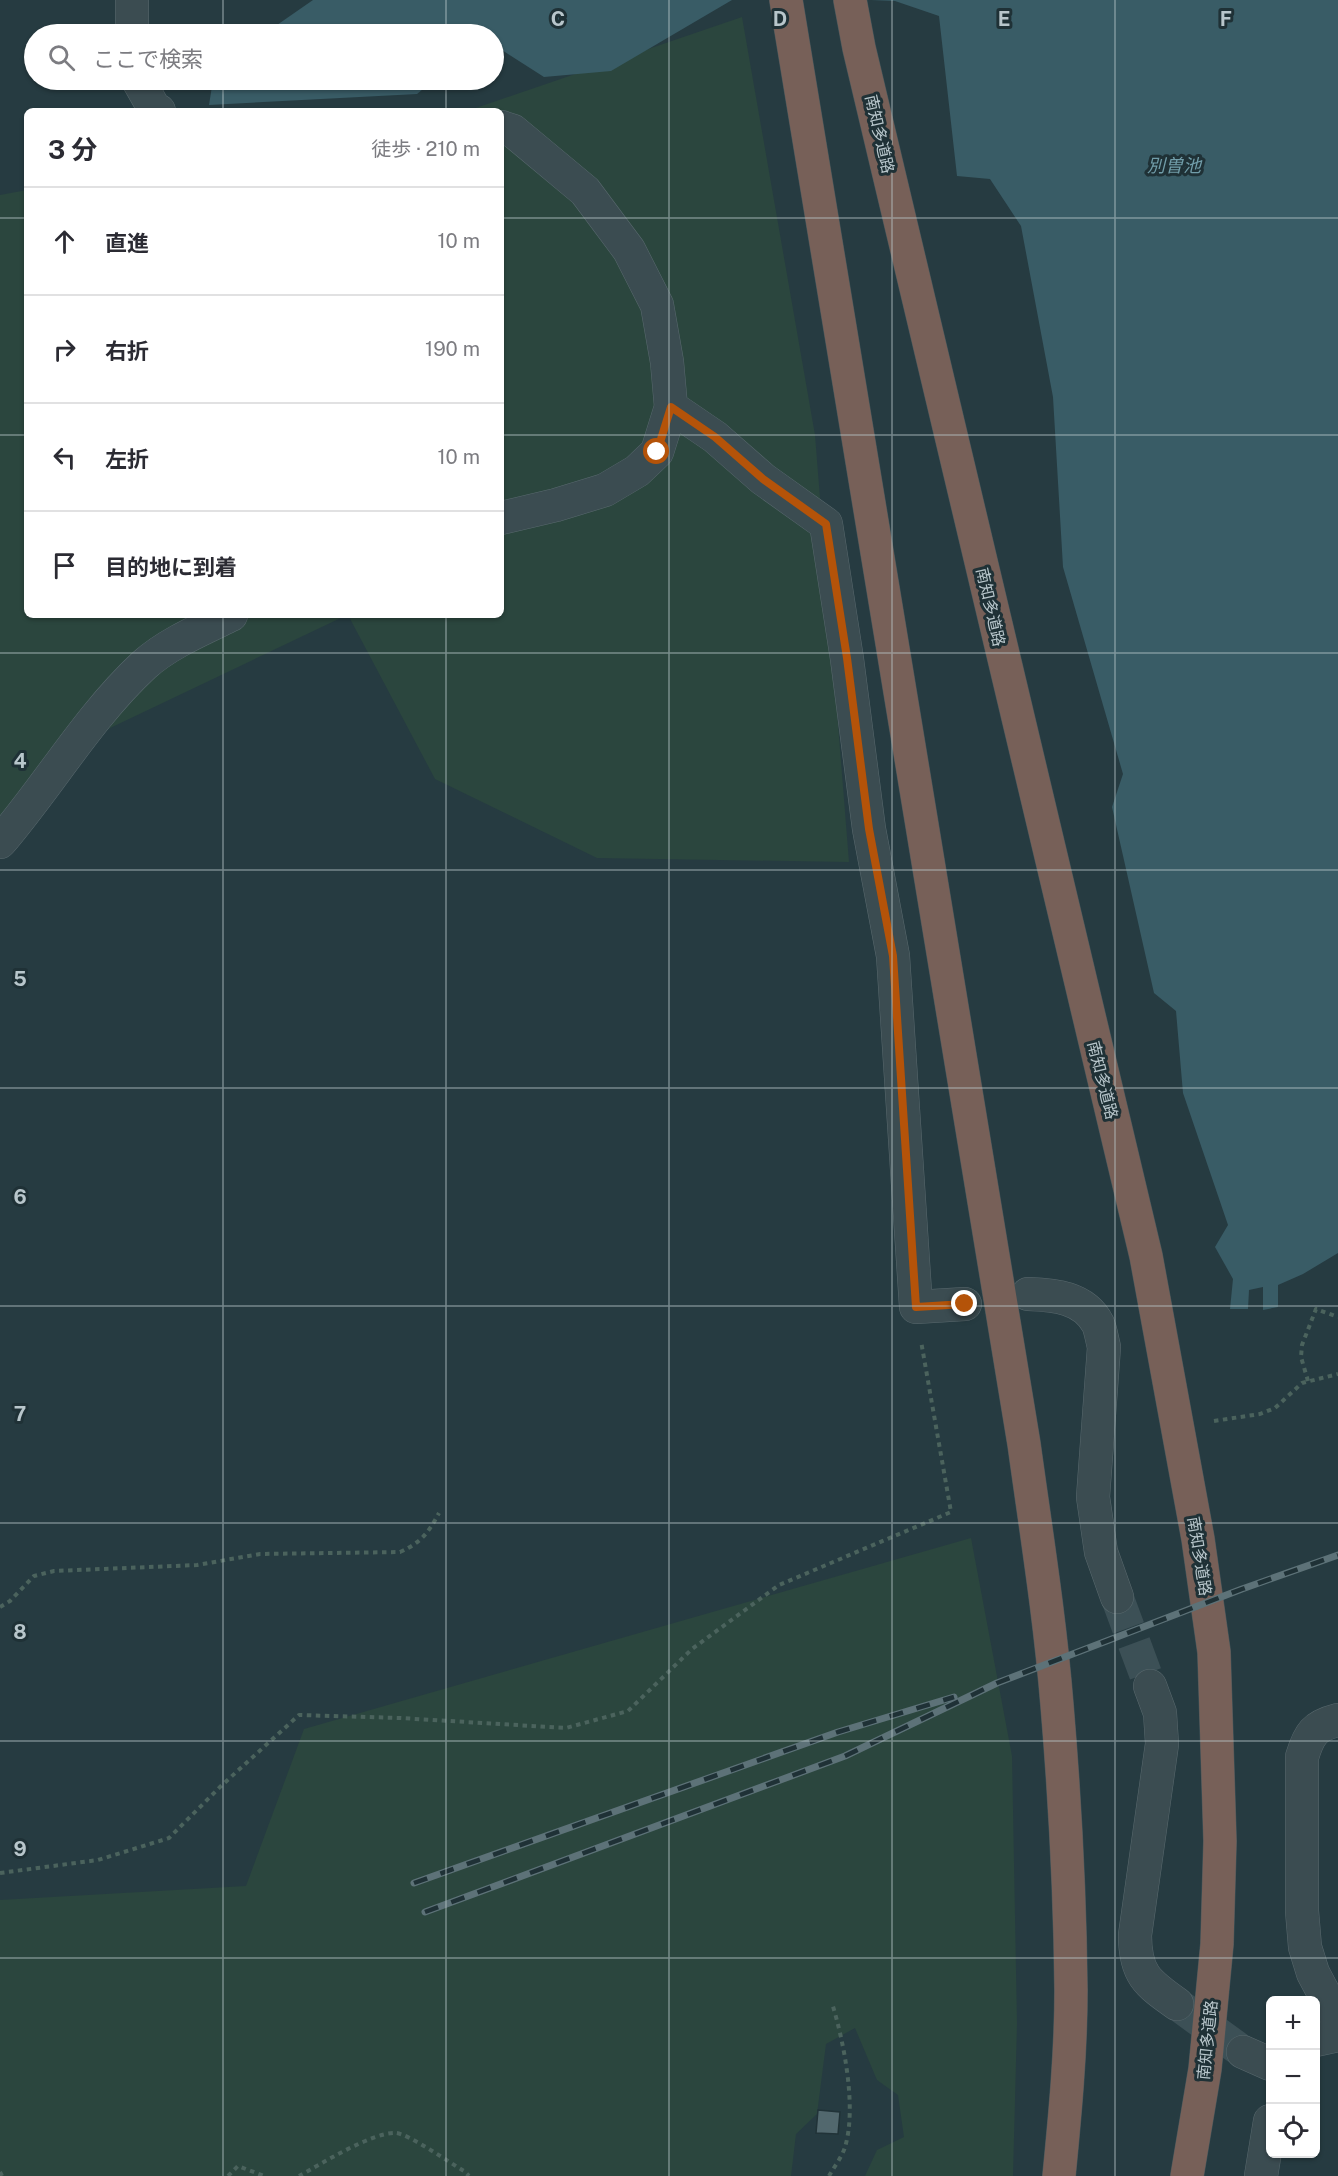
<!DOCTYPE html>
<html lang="ja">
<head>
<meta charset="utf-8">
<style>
  :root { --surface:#fff; --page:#f2f2f3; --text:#2b2b33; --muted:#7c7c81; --line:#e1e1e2 }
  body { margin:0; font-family:"Public Sans","Noto Sans JP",sans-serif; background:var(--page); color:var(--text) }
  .controls { position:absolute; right:18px; bottom:18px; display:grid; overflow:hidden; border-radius:9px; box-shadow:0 2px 4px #0004 }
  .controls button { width:54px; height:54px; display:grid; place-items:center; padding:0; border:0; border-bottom:2px solid var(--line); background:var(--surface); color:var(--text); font:30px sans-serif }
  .stop { position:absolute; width:18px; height:18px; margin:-14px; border:4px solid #b45309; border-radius:50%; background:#fff }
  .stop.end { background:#b45309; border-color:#fff; box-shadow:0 2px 6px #0008 }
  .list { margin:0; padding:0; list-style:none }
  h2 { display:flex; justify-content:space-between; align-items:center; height:78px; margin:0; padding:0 24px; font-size:26px }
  h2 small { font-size:20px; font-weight:400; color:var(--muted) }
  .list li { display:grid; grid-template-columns:39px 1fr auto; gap:18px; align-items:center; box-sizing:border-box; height:108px; padding:0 24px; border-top:2px solid var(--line) }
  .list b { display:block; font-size:22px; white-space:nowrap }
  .list em { font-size:20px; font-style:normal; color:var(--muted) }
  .icon { flex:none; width:33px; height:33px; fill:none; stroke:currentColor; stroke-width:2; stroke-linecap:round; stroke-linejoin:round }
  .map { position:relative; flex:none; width:1338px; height:2176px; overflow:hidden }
  .search { position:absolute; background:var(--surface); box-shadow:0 2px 4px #0004; left:24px; top:24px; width:480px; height:66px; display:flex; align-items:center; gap:15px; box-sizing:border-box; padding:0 21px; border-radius:33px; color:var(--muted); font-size:22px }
  .panel { position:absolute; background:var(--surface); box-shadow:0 2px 4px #0004; left:24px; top:108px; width:480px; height:510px; border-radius:9px }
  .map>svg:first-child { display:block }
</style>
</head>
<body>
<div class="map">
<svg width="1338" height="2176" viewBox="0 0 1338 2176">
  <rect width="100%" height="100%" fill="#263b41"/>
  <path fill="#2b463e" d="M742,17L815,435L849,862L597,858L435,779L348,615H501V111H467Z
    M27,190V615H347L108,729L0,829V195Z
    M971,1538L1012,1756L1017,2023L1013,2176H865L877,2150L904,2137L898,2095L877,2080L855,2028L826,2044L817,2114L796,2134L791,2176H0V1900L246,1886L304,1729Z"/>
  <path fill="#395c66" d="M313,0H732L611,71L544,77L494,45V34H264Z
    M871,0H1338V1253L1303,1274L1278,1285V1307L1263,1310V1287L1249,1290L1248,1309H1230L1233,1279L1215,1247L1228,1225L1183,1093L1176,1011L1154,993L1112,807L1123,774L1063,567L1053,397L1021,226L990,179L957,176L939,16L895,1Z
    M213,80H434L417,94L209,105Z"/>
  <path fill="#52686e" stroke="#213338" stroke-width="1.5" d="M818,2110L840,2112L838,2134L816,2133Z"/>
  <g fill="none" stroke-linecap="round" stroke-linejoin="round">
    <path stroke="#3c5056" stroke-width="33" stroke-dasharray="33 16" stroke-linecap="butt" d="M1117,1597L1150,1686
      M1177,2004L1243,2052"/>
    <defs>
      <path id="minor" d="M132,34V0
        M138,80L155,110L159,111
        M501,127L513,131L585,191L629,250L657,305L667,362L671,407L657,452L637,471L605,490L556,505L501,518
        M671,407L715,437L763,479L826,524L847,659L869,829L893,956L916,1307L965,1304
        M0,842C49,785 88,717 144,665C167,644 202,629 231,615
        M1028,1294C1054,1295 1084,1297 1098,1324C1101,1331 1102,1340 1104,1347L1093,1497L1101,1552L1117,1597
        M1150,1686L1160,1713L1162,1744L1135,1935C1135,1974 1147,1983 1177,2004
        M1338,1720C1314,1726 1309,1734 1302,1757V1911L1305,1947L1313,1973L1338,2020
        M1316,2040L1338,2035
        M1243,2052L1270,2064
        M1261,2176L1270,2121"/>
      <path id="highway" d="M786,0L1024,1444C1036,1531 1050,1618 1057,1705C1065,1800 1070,1895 1071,1990C1071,2052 1065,2115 1059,2176
        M850,0L859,48L1146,1256L1198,1539L1214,1652L1220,1841L1217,1944L1205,2069L1187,2176"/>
    </defs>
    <use href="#minor" stroke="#59696e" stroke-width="34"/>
    <use href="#highway" stroke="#45565b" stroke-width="34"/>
    <path stroke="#4b635d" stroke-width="4" stroke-dasharray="4.5 4.5" stroke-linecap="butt" d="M1308,1381L1301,1357L1302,1345L1316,1309L1338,1317
      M1214,1421L1260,1414L1275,1408L1302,1383L1338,1374
      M0,1607L10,1601L34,1576L54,1571L197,1565L260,1554L400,1552C422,1542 428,1533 439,1513
      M0,1873L98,1860L169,1838L221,1786L299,1715L400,1718L566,1728L628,1711L692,1649L779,1585L951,1512L921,1341
      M0,2172L2,2176
      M228,2176L238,2166L264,2176
      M299,2176C321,2164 372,2132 396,2133C409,2134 450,2163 464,2171L469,2176
      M829,2176C834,2167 842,2157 845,2147C857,2108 844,2042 832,2003"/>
    <use href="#minor" stroke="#3b4c51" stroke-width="33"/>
    <use href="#highway" stroke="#776058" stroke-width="33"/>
    <defs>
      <path id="rail" d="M414,1883L838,1732L954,1697
        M425,1912L845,1756L997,1683L1242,1589L1338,1555"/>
    </defs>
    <use href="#rail" stroke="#5d7278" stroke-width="7"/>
    <use href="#rail" stroke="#1f3136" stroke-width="4.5" stroke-dasharray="14" stroke-linecap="butt"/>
  </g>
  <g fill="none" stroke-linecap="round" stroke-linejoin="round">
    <path stroke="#b45309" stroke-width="8" d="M657,452L671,407L715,437L763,479L826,524L847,658L869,829L893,956L916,1307L965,1304"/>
  </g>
  <path fill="none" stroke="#b8c6cb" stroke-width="1.5" stroke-opacity="0.55" d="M223,0V34M446,0V34M669,0V2176M892,0V2176M1115,0V2176M223,80V111M446,80V111M0,218H27M501,218H1338M0,435H27M501,435H1338M223,615V2176M446,615V2176M0,653H1338M0,870H1338M0,1088H1338M0,1306H1338M0,1523H1338M0,1741H1338M0,1958H1338"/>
  <g text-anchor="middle" stroke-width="6" stroke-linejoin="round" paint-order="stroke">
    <g font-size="16" fill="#b8c6cb" stroke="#1f3136">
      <text transform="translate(880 134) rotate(77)" y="6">南知多道路</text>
      <text transform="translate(991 607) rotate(77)" y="6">南知多道路</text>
      <text transform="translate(1103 1080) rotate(76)" y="6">南知多道路</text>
      <text transform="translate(1200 1556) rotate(81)" y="6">南知多道路</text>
      <text transform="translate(1207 2040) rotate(-84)" y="6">南知多道路</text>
    </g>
    <g font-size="18" font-style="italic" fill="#719da9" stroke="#1f3136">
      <text x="1174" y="172">別曽池</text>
    </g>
  </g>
  <g font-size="20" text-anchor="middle" font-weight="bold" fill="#b8c6cb" stroke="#1f3136" stroke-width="6" stroke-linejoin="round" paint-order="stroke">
    <text x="558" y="26">C</text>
    <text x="780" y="26">D</text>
    <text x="1004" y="26">E</text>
    <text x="1226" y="26">F</text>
    <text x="20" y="768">4</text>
    <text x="20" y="986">5</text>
    <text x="20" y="1204">6</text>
    <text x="20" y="1421">7</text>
    <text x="20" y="1639">8</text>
    <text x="20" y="1856">9</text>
  </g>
</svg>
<div class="controls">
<button>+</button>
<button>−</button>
<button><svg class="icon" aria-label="locate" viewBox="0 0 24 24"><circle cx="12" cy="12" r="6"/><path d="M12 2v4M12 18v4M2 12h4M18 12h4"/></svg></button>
</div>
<div class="stop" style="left:657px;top:452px"></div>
<div class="stop end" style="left:965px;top:1304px"></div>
<div class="search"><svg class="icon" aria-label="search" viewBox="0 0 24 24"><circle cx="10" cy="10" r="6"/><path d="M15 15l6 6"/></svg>ここで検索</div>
<section class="panel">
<h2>3 分<small>徒歩 · 210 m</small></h2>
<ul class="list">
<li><svg class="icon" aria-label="ahead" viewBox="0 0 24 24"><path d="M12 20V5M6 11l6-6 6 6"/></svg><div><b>直進</b></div><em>10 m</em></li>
<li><svg class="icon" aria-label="right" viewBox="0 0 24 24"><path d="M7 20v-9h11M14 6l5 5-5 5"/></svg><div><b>右折</b></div><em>190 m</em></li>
<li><svg class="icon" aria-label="left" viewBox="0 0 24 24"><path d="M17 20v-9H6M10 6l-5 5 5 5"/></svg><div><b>左折</b></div><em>10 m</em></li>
<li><svg class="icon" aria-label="arrive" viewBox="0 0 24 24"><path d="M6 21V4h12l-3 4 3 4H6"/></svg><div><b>目的地に到着</b></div></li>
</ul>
</section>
</div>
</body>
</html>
